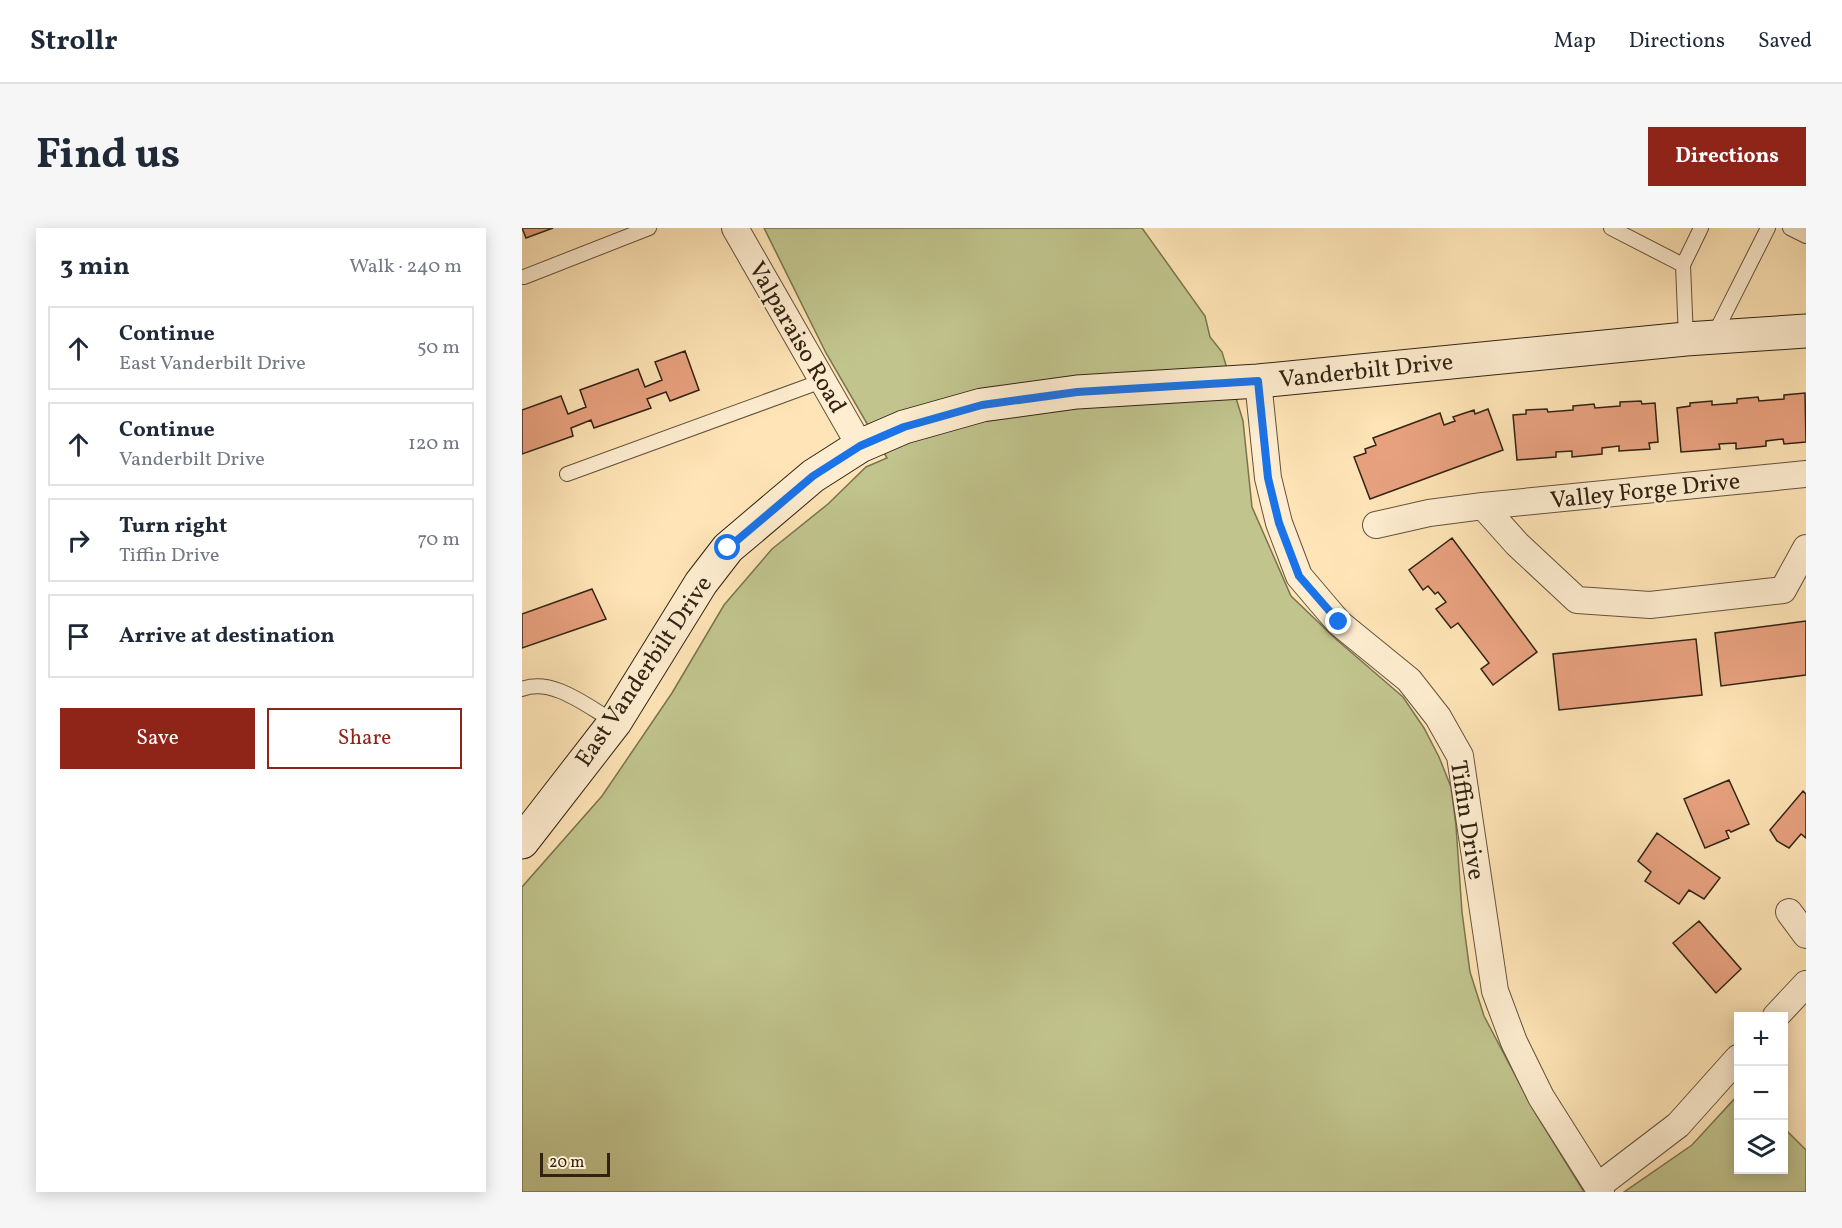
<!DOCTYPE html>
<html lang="en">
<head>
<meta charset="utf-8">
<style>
  :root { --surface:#fff; --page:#f6f6f7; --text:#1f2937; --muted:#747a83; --line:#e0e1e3; --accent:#8f2418 }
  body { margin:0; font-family:Vollkorn,serif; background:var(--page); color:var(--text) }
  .controls { position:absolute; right:18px; bottom:18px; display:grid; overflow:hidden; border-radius:0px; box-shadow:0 3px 15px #0003 }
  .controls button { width:54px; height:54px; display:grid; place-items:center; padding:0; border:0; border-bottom:2px solid var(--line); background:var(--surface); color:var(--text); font:30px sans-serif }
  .scale { position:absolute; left:18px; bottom:15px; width:70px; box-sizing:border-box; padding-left:6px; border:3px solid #312313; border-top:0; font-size:16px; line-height:21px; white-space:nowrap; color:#312313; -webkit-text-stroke:4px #feedd0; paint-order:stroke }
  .stop { position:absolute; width:18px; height:18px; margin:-14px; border:4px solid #1a73e8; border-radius:50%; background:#fff }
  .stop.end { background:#1a73e8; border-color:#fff; box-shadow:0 2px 6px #0008 }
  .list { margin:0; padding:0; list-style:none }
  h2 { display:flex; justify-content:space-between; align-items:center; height:78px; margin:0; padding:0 24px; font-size:26px }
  h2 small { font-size:20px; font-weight:400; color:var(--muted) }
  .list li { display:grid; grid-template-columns:39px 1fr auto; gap:18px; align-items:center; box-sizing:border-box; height:84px; margin:0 12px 12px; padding:0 12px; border:2px solid var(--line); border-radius:0px }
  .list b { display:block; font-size:22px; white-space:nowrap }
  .list p { margin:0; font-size:20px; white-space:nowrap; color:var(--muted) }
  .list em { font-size:20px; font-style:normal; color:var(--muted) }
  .actions { display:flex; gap:12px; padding:18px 24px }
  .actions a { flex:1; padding:14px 0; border:2px solid var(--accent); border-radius:0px; text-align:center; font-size:21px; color:var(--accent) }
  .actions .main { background:var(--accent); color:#fff }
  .icon { flex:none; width:33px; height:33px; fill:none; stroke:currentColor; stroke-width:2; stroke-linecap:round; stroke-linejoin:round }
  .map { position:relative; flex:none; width:1284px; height:964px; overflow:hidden; border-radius:0px }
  header { display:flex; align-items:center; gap:36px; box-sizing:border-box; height:84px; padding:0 30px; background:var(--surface); border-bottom:2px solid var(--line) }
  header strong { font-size:28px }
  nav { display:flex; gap:33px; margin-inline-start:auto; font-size:21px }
  .intro { display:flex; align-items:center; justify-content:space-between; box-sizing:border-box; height:144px; padding:0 36px }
  h1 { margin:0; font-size:42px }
  .button { padding:15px 27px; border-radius:0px; background:var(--accent); color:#fff; font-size:21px; font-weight:700 }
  main { display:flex; gap:36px; padding:0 36px }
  aside { flex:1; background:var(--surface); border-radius:0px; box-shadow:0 3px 15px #0003 }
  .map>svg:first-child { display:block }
</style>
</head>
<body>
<header>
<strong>Strollr</strong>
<nav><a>Map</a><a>Directions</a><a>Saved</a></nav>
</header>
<div class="intro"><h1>Find us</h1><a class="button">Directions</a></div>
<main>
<aside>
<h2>3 min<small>Walk · 240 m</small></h2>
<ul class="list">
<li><svg class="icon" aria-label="ahead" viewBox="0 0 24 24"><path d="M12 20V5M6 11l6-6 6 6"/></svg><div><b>Continue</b><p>East Vanderbilt Drive</p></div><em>50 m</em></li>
<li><svg class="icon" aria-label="ahead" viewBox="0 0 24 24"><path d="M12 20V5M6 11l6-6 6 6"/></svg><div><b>Continue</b><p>Vanderbilt Drive</p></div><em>120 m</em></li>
<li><svg class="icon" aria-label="right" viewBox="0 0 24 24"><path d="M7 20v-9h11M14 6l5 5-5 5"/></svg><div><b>Turn right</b><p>Tiffin Drive</p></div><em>70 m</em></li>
<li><svg class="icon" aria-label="arrive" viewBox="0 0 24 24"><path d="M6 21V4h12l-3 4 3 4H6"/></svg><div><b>Arrive at destination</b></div></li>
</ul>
<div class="actions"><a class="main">Save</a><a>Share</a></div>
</aside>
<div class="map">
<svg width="1284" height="964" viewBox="0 0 1284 964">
  <rect width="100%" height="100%" fill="#fee4b6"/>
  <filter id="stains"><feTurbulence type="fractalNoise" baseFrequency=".00333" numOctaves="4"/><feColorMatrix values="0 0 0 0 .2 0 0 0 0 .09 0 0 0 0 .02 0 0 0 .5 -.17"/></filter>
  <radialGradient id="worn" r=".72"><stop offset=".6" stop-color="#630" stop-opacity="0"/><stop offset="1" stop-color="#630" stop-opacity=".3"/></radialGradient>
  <path fill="#c1c48d" stroke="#797450" stroke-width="1.5" d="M242,0H620L683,88L688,109L700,124L721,193L730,279L769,368L815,412L881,469L902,500L917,529L929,559L934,598L940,684L948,744L962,788L1012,883L1062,964H0V659L80,568L150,465L202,377L250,321L306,276L344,239L365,230L304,125Z
    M1216,867V942H1262V900L1284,922V964H1102L1170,917Z"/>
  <path fill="#e8a17f" stroke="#312313" stroke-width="1.5" d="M0,0H31L4,10Z
    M163,123L177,162L148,173L144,164L125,171L129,180L72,200L69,192L49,200L51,208L0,226V182L39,168L46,186L64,179L58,162L116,141L123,159L140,152L133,134Z
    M1283,165L1284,214L1262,216L1261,211L1244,213V218L1214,221V215L1197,216L1198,221L1159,224L1155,180L1168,178V175L1190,173V177L1215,175V171L1236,169L1237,173L1262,171V167Z
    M1119,173L1120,176L1133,175L1136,214L1127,215L1128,221L1097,223V218L1080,220V226L1050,229V223L1034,224V229L995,232L991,187L1004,186V182L1025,181L1026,184L1051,182V178L1072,176L1073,180L1098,178V174Z
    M966,181L981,222L848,271L832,229L844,225L843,221L854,217L851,210L918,185L922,197L933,193L931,189L952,182L953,186Z
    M930,310L1015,424L971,457L959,441L967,435L936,395L929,400L914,381L924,374L916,364L913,366L906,358L901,362L887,342Z
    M70,361L84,391L0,420V386Z
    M1284,393V447L1199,458L1193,405Z
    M1174,411L1180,467L1037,482L1031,426Z
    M1207,552L1227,596L1209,604L1207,602L1204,603L1207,610L1183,620L1162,571Z
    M1281,563L1284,566V610L1279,606L1267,620L1255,613L1248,602Z
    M1135,605L1198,650L1182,671L1167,662L1157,676L1123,653L1129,644L1116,633Z
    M1177,693L1219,741L1194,765L1151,715Z"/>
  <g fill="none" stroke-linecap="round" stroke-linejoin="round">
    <defs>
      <path id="lane" d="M1089,0L1161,37L1164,111
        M1268,0L1284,8
        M1161,37L1179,0
        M2,49L127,0
        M1192,107L1246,0
        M45,246L300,153
        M0,461C32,449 67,480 93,494"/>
      <path id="street" d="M213,0L338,218
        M736,153L746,250L757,295L777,348L817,395L887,452L916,489L938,528L973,763L992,814L1019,869L1079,964
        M961,278L995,316L1055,372L1128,377L1261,362L1284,320
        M854,297L907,285L961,278L1284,246
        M1267,684L1284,707
        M1254,788L1284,756
        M1076,958L1156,897L1216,830"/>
      <path id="secondary" d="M0,614L93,494L179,355L206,320L291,248L338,218L382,199L460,177L555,164L736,153L1164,111L1284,103"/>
    </defs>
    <use href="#lane" stroke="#64533c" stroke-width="16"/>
    <use href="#street" stroke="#64533c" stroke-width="28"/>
    <use href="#secondary" stroke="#312313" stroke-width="35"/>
    <use href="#lane" stroke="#feedd0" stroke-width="14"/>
    <use href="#street" stroke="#feedd0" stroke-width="26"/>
    <use href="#secondary" stroke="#feedd0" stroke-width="33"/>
  </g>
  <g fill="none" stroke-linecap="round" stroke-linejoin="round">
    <path stroke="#1a73e8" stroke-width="8" d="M206,320L291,248L338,218L382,199L460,177L555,164L736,153L746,250L757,295L777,348L817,394"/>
  </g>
  <g text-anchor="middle" stroke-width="4.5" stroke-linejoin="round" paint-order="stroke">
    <g font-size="24" fill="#312313" stroke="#feedd0">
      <text transform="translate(276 109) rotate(60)" y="8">Valparaiso Road</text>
      <text transform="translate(844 142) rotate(-6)" y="8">Vanderbilt Drive</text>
      <text transform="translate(1123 262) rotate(-6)" y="8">Valley Forge Drive</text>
      <text transform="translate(121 443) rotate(-56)" y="8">East Vanderbilt Drive</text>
      <text transform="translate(946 592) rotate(81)" y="8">Tiffin Drive</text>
    </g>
  </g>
  <rect width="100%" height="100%" filter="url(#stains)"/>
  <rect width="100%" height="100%" fill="url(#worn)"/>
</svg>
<div class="controls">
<button>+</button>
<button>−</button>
<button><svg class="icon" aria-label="layers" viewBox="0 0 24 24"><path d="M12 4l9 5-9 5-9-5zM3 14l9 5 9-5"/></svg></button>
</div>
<div class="scale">20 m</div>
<div class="stop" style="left:206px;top:320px"></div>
<div class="stop end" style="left:817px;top:394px"></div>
</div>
</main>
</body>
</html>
